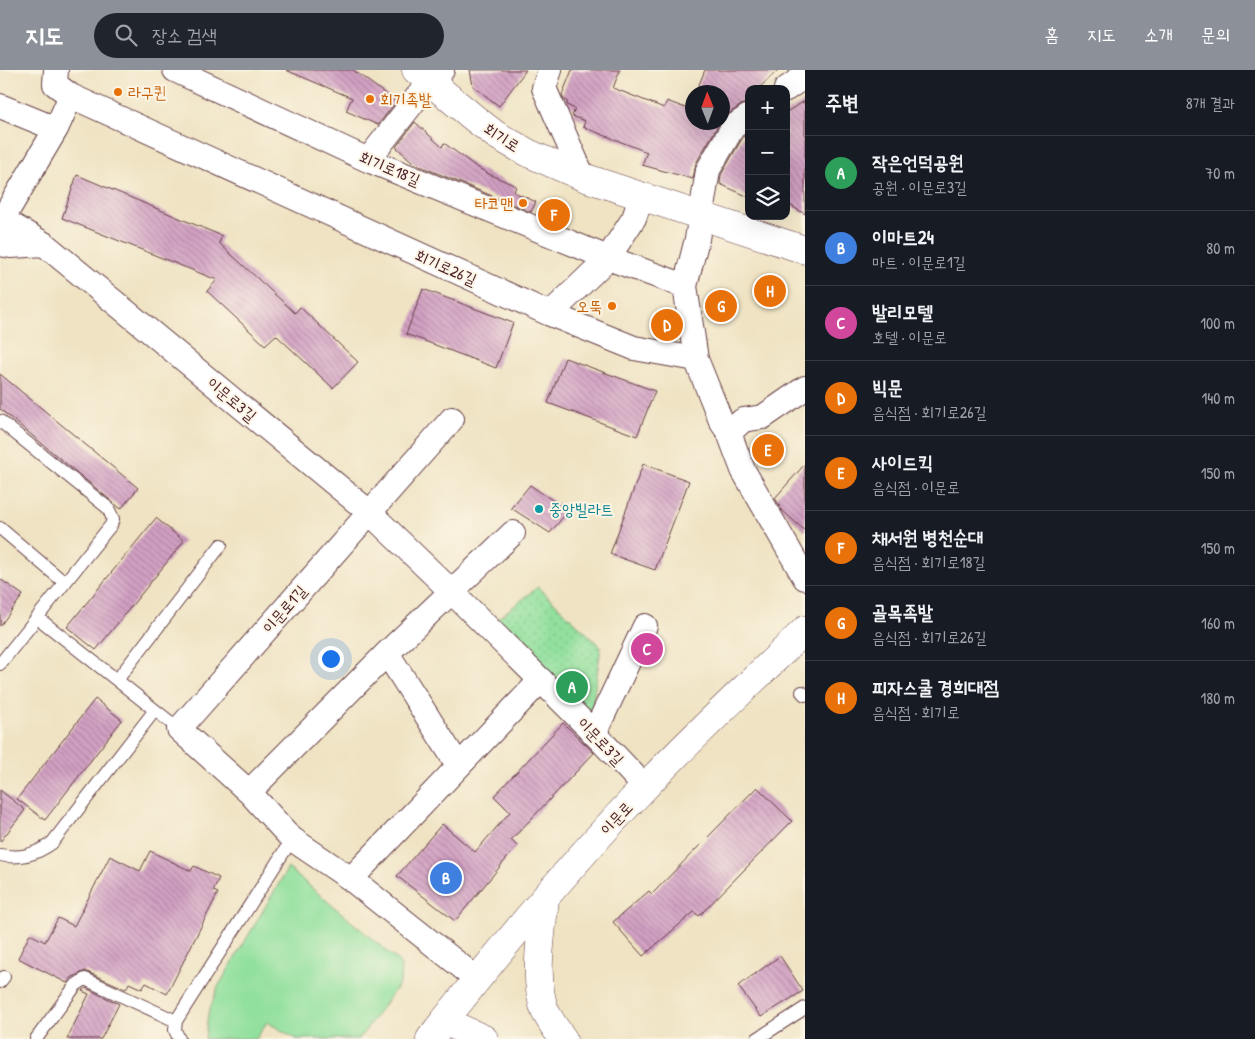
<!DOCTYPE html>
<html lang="ko">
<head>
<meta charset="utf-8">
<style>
  :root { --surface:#171b24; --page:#20242c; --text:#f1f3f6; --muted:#9ea1a6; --line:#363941; --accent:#8c9099 }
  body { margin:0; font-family:"Patrick Hand","Poor Story",sans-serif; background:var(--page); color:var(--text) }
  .controls { position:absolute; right:15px; top:15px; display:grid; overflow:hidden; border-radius:10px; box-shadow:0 5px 20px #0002 }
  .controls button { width:45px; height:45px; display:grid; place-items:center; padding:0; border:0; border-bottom:1px solid var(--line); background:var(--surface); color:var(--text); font:25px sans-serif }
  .compass { position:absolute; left:685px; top:15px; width:45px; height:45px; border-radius:50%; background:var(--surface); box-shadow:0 5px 20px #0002; rotate:359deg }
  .you { position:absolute; left:330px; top:588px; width:18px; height:18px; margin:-12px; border:4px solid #fff; border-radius:50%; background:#1a73e8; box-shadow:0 0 0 8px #1a73e833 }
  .badge { display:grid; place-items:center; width:32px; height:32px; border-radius:50%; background:var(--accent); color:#fff; font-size:16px; font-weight:700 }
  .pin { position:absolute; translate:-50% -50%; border:2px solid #fff; box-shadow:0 1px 5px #0006 }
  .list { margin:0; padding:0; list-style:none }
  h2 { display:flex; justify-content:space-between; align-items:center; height:65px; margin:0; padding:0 20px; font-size:21px }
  h2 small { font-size:16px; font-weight:400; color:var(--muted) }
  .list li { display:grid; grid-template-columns:32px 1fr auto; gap:15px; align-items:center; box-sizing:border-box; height:75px; padding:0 20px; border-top:1px solid var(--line) }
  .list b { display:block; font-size:19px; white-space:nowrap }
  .list p { margin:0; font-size:16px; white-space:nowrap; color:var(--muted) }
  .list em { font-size:16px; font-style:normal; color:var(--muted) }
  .icon { flex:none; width:28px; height:28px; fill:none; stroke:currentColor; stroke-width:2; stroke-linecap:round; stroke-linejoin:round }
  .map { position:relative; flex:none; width:805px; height:969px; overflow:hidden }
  header { display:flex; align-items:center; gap:30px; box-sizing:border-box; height:70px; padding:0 25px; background:var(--accent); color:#fff }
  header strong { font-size:24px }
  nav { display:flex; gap:28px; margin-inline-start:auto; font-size:18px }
  .search { width:350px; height:45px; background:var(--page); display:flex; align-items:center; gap:12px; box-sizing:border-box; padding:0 18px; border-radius:28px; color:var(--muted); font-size:19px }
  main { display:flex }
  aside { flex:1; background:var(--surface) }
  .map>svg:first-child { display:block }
</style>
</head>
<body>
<header>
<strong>지도</strong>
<div class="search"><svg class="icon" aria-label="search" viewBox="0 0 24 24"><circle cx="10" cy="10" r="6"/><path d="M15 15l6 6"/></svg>장소 검색</div>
<nav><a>홈</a><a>지도</a><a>소개</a><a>문의</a></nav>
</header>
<main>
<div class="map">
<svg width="805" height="969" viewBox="0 0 805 969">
  <defs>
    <pattern id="park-dots" width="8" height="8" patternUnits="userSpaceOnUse" patternTransform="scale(1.25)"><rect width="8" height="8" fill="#92e09e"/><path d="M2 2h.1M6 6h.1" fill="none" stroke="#7fc088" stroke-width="1.8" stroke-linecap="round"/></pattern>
    <pattern id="building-back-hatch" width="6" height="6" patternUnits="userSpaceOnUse" patternTransform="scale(1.25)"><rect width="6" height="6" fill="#d2a0c3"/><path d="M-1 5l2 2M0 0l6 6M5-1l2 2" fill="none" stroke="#ac829f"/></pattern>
  </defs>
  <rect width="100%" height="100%" fill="#fcf5e5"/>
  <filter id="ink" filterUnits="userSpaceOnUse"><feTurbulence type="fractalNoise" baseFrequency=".02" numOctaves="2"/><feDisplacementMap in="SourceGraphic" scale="10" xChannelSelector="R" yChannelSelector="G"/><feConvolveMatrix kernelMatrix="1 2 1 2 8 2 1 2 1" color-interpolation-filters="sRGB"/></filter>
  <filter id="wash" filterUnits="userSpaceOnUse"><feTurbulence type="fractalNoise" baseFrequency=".0096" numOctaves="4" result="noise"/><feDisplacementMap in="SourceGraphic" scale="20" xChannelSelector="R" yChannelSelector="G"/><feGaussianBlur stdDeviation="1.12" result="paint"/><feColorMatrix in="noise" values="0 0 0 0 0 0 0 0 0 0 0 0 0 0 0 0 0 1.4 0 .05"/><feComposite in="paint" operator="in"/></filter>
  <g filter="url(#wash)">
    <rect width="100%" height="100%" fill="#efe3c3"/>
    <path fill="#92e09e" stroke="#6e8064" d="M288,798L396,889L401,896L400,913L359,969H296L267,952L256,969H205L208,944L218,917Z"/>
    <path fill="url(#park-dots)" stroke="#6e8064" d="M538,517L601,577L589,658L487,557Z"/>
    <g id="blocks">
      <path fill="url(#building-back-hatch)" d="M286,0H353L395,31V33L378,55L346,41L352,28Z
        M470,0H526L499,36L473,16Z
        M572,0H620L613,18L664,38L667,31L688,39L692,29V52H720L696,93L693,109L642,95L647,82L583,57L585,51L572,46L575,39L567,35V31L564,30L562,25Z
        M705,0H778L758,19H749V32L741,35L722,49V22H696Z
        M805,31V144L786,133V42Z
        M415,52L442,77L444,73L475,96L489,104L516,116L514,122L536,132L531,142L415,94L396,77Z
        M749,63V127L720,114L721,105L743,67Z
        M77,105L222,166L219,173L295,243L300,237L358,292L333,318L276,265L265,275L207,221L217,210L62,148Z
        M423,219L513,253L496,298L406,264Z
        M565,288L655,321L637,366L548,333Z
        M0,304L138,418L121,439L0,339Z
        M643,394L689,411L655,500L610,484Z
        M805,394V461L782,440L775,428Z
        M530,415L568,441L550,463L511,438Z
        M156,448L184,471L96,580L67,557Z
        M0,509L23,525L0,556Z
        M95,629L122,650L45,750L17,729Z
        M563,653L594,683L511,770L517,776L455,851L397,806L442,754L475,782L510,742L494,726Z
        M757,717L792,751L699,846L694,842L643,886L613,852L649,821L652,824Z
        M0,720L25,740L0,772Z
        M150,781L191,801L194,796L219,808L213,821L218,823L167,924L146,913L142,919L129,913L126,919L85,901L71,908L67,913L18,888L30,864L45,872L58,848L74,856L110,786L140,801Z
        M780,886L803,921L761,947L738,916Z
        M86,918L119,934L101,969H67L89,924L82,921Z"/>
    </g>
  </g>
  <g filter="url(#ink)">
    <use href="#blocks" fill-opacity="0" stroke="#633c42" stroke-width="1"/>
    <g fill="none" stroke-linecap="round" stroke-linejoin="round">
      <defs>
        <path id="lane" d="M0,351L108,438L113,449L111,455L0,594
          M0,458L65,513
          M38,548L179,659
          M117,610L221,475
          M802,622L805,625
          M0,785C20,789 35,785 52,773L155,640
          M0,912L4,907
          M36,969L76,915L85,909L176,951
          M179,969L175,960L176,951L292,769
          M757,969L805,938"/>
        <path id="street" d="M175,0L368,90L608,188L685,216
          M550,0L544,18L583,107
          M786,19L805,6
          M71,26L550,244L634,278L696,289L685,216L697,169L708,100L733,57L749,46
          M0,36L56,59
          M368,90L418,26L442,0
          M0,148L44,174L369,442L451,521L589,658L645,717
          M2,150L56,59L71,26L55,14L56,0
          M0,174L11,176L44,174
          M550,244L608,188L634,148L642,125
          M696,289L721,351L729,363L743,350L763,347L805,318
          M452,349L179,659L249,722L292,769L351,809L477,909
          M729,363L743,400L805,508
          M387,583L458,695
          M594,664L645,556
          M249,722L387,583L513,463
          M351,809L541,610"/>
        <path id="secondary" d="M416,0L474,48L496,65L528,83L583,107L805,180
          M545,828C542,862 532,911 546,943C551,952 557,961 563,969
          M444,951C507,871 572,793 643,719C695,664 751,613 805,560"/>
        <path id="primary" d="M430,969L444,951L484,969"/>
      </defs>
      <use href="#lane" stroke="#633c42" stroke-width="14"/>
      <use href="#street" stroke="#633c42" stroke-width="26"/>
      <use href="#secondary" stroke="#633c42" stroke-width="29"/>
      <use href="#primary" stroke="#633c42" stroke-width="29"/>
      <use href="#lane" stroke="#fff" stroke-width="12"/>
      <use href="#street" stroke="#fff" stroke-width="24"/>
      <use href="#secondary" stroke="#fff" stroke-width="28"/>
      <use href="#primary" stroke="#fff" stroke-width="28"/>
    </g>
  </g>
  <g fill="#e8710a" stroke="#fcf5e5" stroke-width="2">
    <circle cx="118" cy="22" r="5"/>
    <circle cx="370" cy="29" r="5"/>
    <circle cx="523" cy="133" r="5"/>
    <circle cx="612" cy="236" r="5"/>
  </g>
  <circle fill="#0f9aa8" stroke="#fcf5e5" stroke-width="2" cx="539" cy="439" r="5"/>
  <g text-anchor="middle" stroke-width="4" stroke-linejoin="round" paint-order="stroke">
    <g font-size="16" fill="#c56008" stroke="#fcf5e5" text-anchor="start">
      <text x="128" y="28">라구퀸</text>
      <text x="380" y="35">회기족발</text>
      <text x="513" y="139" text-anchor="end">타코맨</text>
      <text x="602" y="242" text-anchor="end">오뚝</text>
    </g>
    <g font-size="16" fill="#4a1f2b" stroke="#fcf5e5">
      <text transform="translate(502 67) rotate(33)" y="6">회기로</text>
      <text transform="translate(390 98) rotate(23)" y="6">회기로18길</text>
      <text transform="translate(446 197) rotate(24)" y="6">회기로26길</text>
      <text transform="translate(232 329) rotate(40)" y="6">이문로3길</text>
      <text transform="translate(284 539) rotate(-49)" y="6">이문로1길</text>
      <text transform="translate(601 671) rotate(46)" y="6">이문로3길</text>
      <text transform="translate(616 748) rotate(-47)" y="6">이문로</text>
    </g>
    <g font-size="16" fill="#0d838f" stroke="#fcf5e5" text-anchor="start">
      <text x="549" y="445">중앙빌라트</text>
    </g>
  </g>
</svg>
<div class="controls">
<button>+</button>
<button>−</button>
<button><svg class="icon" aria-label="layers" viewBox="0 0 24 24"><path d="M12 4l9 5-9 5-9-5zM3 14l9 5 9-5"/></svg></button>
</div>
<svg class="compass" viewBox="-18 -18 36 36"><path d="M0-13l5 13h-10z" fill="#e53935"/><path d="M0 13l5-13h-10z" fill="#9ea1a6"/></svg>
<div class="you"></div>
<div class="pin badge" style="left:572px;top:617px;background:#2e9e5b">A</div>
<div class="pin badge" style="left:446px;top:808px;background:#3f7fe0">B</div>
<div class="pin badge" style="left:647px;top:579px;background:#d1479c">C</div>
<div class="pin badge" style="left:667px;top:255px;background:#e8710a">D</div>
<div class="pin badge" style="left:768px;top:380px;background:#e8710a">E</div>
<div class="pin badge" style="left:554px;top:145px;background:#e8710a">F</div>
<div class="pin badge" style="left:721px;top:236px;background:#e8710a">G</div>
<div class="pin badge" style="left:770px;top:221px;background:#e8710a">H</div>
</div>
<aside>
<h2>주변<small>8개 결과</small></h2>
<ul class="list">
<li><span class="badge" style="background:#2e9e5b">A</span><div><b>작은언덕공원</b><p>공원 · 이문로3길</p></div><em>70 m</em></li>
<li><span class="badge" style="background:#3f7fe0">B</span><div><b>이마트24</b><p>마트 · 이문로1길</p></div><em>80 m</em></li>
<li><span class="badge" style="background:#d1479c">C</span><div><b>발리모텔</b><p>호텔 · 이문로</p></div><em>100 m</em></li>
<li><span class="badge" style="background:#e8710a">D</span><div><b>빅문</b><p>음식점 · 회기로26길</p></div><em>140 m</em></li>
<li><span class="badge" style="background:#e8710a">E</span><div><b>사이드킥</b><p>음식점 · 이문로</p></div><em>150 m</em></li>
<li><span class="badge" style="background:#e8710a">F</span><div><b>채서원 병천순대</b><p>음식점 · 회기로18길</p></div><em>150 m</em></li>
<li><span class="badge" style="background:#e8710a">G</span><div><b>골목족발</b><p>음식점 · 회기로26길</p></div><em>160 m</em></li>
<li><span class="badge" style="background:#e8710a">H</span><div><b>피자스쿨 경희대점</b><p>음식점 · 회기로</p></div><em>180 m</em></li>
</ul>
</aside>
</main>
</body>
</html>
